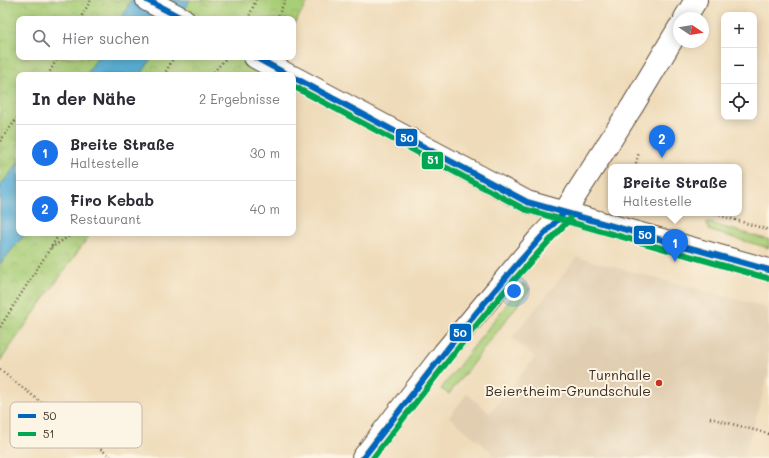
<!DOCTYPE html>
<html lang="de">
<head>
<meta charset="utf-8">
<style>
  :root { --surface:#fff; --page:#f2f2f3; --text:#2b2b33; --muted:#7c7c81; --line:#e1e1e2; --accent:#1a73e8 }
  body { margin:0; font-family:Mali,sans-serif; background:var(--page); color:var(--text) }
  .controls { position:absolute; right:12px; top:12px; display:grid; overflow:hidden; border-radius:8px; box-shadow:0 2px 10px #0003 }
  .controls button { width:36px; height:36px; display:grid; place-items:center; padding:0; border:0; border-bottom:1px solid var(--line); background:var(--surface); color:var(--text); font:20px sans-serif }
  .compass { position:absolute; left:673px; top:12px; width:36px; height:36px; border-radius:50%; background:var(--surface); box-shadow:0 2px 10px #0003; rotate:102deg }
  .you { position:absolute; left:514px; top:291px; width:14px; height:14px; margin:-10px; border:3px solid #fff; border-radius:50%; background:#1a73e8; box-shadow:0 0 0 6px #1a73e833 }
  .badge { display:grid; place-items:center; width:26px; height:26px; border-radius:50%; background:var(--accent); color:#fff; font-size:13px; font-weight:700 }
  .pin { position:absolute; translate:-50% -33px; filter:drop-shadow(0 1px 2px #0008) }
  .pin::after { content:''; position:absolute; top:21px; width:14px; height:12px; background:inherit; clip-path:polygon(0 0,100% 0,50% 100%) }
  .popup { position:absolute; left:608px; top:164px; width:134px; height:52px; box-sizing:border-box; display:grid; place-content:center; border-radius:8px; background:var(--surface); filter:drop-shadow(0 1px 3px #0005); font-size:13px; white-space:nowrap; color:var(--muted) }
  .popup b { font-size:15px; color:var(--text) }
  .popup::after { content:''; position:absolute; left:50%; top:100%; margin-left:-8px; border:8px solid transparent; border-top-color:var(--surface) }
  .list { margin:0; padding:0; list-style:none }
  h2 { display:flex; justify-content:space-between; align-items:center; height:52px; margin:0; padding:0 16px; font-size:17px }
  h2 small { font-size:13px; font-weight:400; color:var(--muted) }
  .list li { display:grid; grid-template-columns:26px 1fr auto; gap:12px; align-items:center; box-sizing:border-box; height:56px; padding:0 16px; border-top:1px solid var(--line) }
  .list b { display:block; font-size:15px; white-space:nowrap }
  .list p { margin:0; font-size:13px; white-space:nowrap; color:var(--muted) }
  .list em { font-size:13px; font-style:normal; color:var(--muted) }
  .icon { flex:none; width:22px; height:22px; fill:none; stroke:currentColor; stroke-width:2; stroke-linecap:round; stroke-linejoin:round }
  .map { position:relative; flex:none; width:769px; height:458px; overflow:hidden }
  .search { position:absolute; background:var(--surface); box-shadow:0 2px 10px #0003; left:16px; top:16px; width:280px; height:44px; display:flex; align-items:center; gap:10px; box-sizing:border-box; padding:0 14px; border-radius:8px; color:var(--muted); font-size:15px }
  .panel { position:absolute; background:var(--surface); box-shadow:0 2px 10px #0003; left:16px; top:72px; width:280px; height:164px; border-radius:8px }
  .map>svg:first-child { display:block }
</style>
</head>
<body>
<div class="map">
<svg width="769" height="458" viewBox="0 0 769 458">
  <defs>
    <pattern id="park-crowns" width="20" height="18" patternUnits="userSpaceOnUse"><rect width="20" height="18" fill="#a9ce78"/><path d="M2 6a3 3 0 1 1 6 0M12 15a3 3 0 1 1 6 0" fill="none" stroke="#92b167"/></pattern>
  </defs>
  <rect width="100%" height="100%" fill="#fcf5e5"/>
  <filter id="ink" filterUnits="userSpaceOnUse"><feTurbulence type="fractalNoise" baseFrequency=".025" numOctaves="2"/><feDisplacementMap in="SourceGraphic" scale="8" xChannelSelector="R" yChannelSelector="G"/><feConvolveMatrix kernelMatrix="1 2 1 2 8 2 1 2 1" color-interpolation-filters="sRGB"/></filter>
  <filter id="wash" filterUnits="userSpaceOnUse"><feTurbulence type="fractalNoise" baseFrequency=".012" numOctaves="4" result="noise"/><feDisplacementMap in="SourceGraphic" scale="16" xChannelSelector="R" yChannelSelector="G"/><feGaussianBlur stdDeviation="0.9" result="paint"/><feColorMatrix in="noise" values="0 0 0 0 0 0 0 0 0 0 0 0 0 0 0 0 0 1.4 0 .05"/><feComposite in="paint" operator="in"/></filter>
  <g filter="url(#wash)">
    <rect width="100%" height="100%" fill="#efdbb9"/>
    <path fill="#e1ceb1" d="M577,257L769,308V372L744,458H492L493,453L449,417L467,394L490,413L535,357L512,338Z"/>
    <path fill="#a9ce78" stroke="#727c4b" d="M706,222L769,240V248L710,231Z
      M523,283L530,289L449,394L441,389Z"/>
    <path fill="url(#park-crowns)" stroke="#727c4b" d="M0,0H309L293,26V19H19V57H275L264,75H19V233H91L0,361Z"/>
    <path fill="#5bb0d7" stroke="#4b6d7a" d="M131,0H190L178,19H121Z
      M98,57H152L141,75H86Z
      M19,162V233H26L0,264V186Z"/>
  </g>
  <g filter="url(#ink)">
    <g fill="none" stroke-linecap="round" stroke-linejoin="round">
      <defs>
        <path id="minor" d="M685,18L696,0
          M363,458L444,353L538,240L564,213L633,105L679,28"/>
        <path id="tertiary" d="M147,0L183,19
          M255,57L288,75
          M293,77L527,202L769,270"/>
      </defs>
      <use href="#minor" stroke="#564535" stroke-width="24"/>
      <use href="#tertiary" stroke="#564535" stroke-width="24"/>
      <path stroke="#564535" stroke-width="2.5" stroke-dasharray="1 3" stroke-linecap="butt" d="M80,19L91,0
        M248,19L256,0
        M277,19L285,0
        M48,75L58,57
        M164,75L174,57
        M211,75L227,57
        M0,141L19,116
        M635,167L639,152
        M712,213L769,230
        M51,248L74,233
        M0,327L60,233
        M0,370L112,458
        M710,418L769,434"/>
      <use href="#minor" stroke="#fff" stroke-width="22"/>
      <use href="#tertiary" stroke="#fff" stroke-width="22"/>
      <defs>
        <path id="bus-1" d="M147,0L183,19
          M255,57L288,75
          M293,77L527,202L769,270
          M363,458C427,375 491,289 564,213"/>
        <path id="bus-2" d="M293,86L524,209L767,278
          M373,458C436,376 498,293 570,219"/>
      </defs>
      <use href="#bus-1" stroke="#fcf5e5" stroke-width="9"/>
      <use href="#bus-2" stroke="#fcf5e5" stroke-width="9"/>
      <use href="#bus-1" stroke="#0065bd" stroke-width="6"/>
      <use href="#bus-2" stroke="#00a651" stroke-width="6"/>
    </g>
  </g>
  <circle fill="#c8321e" stroke="#fcf5e5" stroke-width="1.5" cx="659" cy="383" r="4"/>
  <g text-anchor="middle" stroke-width="4" stroke-linejoin="round" paint-order="stroke">
    <g font-size="14" fill="#3b2a1e" stroke="#fcf5e5" text-anchor="end">
      <text x="651" y="380">Turnhalle<tspan x="651" dy="16">Beiertheim-Grundschule</tspan></text>
    </g>
  </g>
  <rect x="10" y="402" width="132" height="46" rx="6" fill="#fcf5e5" stroke="#c2b8a9" stroke-width="1"/>
  <rect x="18" y="414" width="18" height="4" fill="#0065bd"/>
  <rect x="18" y="432" width="18" height="4" fill="#00a651"/>
  <g font-size="11" fill="#3b2a1e">
    <text x="43" y="420">50</text>
    <text x="43" y="438">51</text>
  </g>
  <g stroke="#fcf5e5" stroke-width="1.5">
    <rect x="395" y="128" width="23" height="19" rx="4" fill="#0065bd"/>
    <rect x="421" y="151" width="23" height="19" rx="4" fill="#00a651"/>
    <rect x="633" y="225" width="23" height="20" rx="4" fill="#0065bd"/>
    <rect x="449" y="323" width="23" height="19" rx="4" fill="#0065bd"/>
  </g>
  <g font-size="11" text-anchor="middle" font-weight="bold" fill="#fff">
    <text x="407" y="142">50</text>
    <text x="433" y="164">51</text>
    <text x="645" y="239">50</text>
    <text x="460" y="337">50</text>
  </g>
</svg>
<div class="controls">
<button>+</button>
<button>−</button>
<button><svg class="icon" aria-label="locate" viewBox="0 0 24 24"><circle cx="12" cy="12" r="6"/><path d="M12 2v4M12 18v4M2 12h4M18 12h4"/></svg></button>
</div>
<svg class="compass" viewBox="-18 -18 36 36"><path d="M0-13l5 13h-10z" fill="#e53935"/><path d="M0 13l5-13h-10z" fill="#7c7c81"/></svg>
<div class="you"></div>
<div class="pin badge" style="left:675px;top:262px">1</div>
<div class="popup"><b>Breite Straße</b>Haltestelle</div>
<div class="pin badge" style="left:662px;top:158px">2</div>
<div class="search"><svg class="icon" aria-label="search" viewBox="0 0 24 24"><circle cx="10" cy="10" r="6"/><path d="M15 15l6 6"/></svg>Hier suchen</div>
<section class="panel">
<h2>In der Nähe<small>2 Ergebnisse</small></h2>
<ul class="list">
<li><span class="badge">1</span><div><b>Breite Straße</b><p>Haltestelle</p></div><em>30 m</em></li>
<li><span class="badge">2</span><div><b>Firo Kebab</b><p>Restaurant</p></div><em>40 m</em></li>
</ul>
</section>
</div>
</body>
</html>
